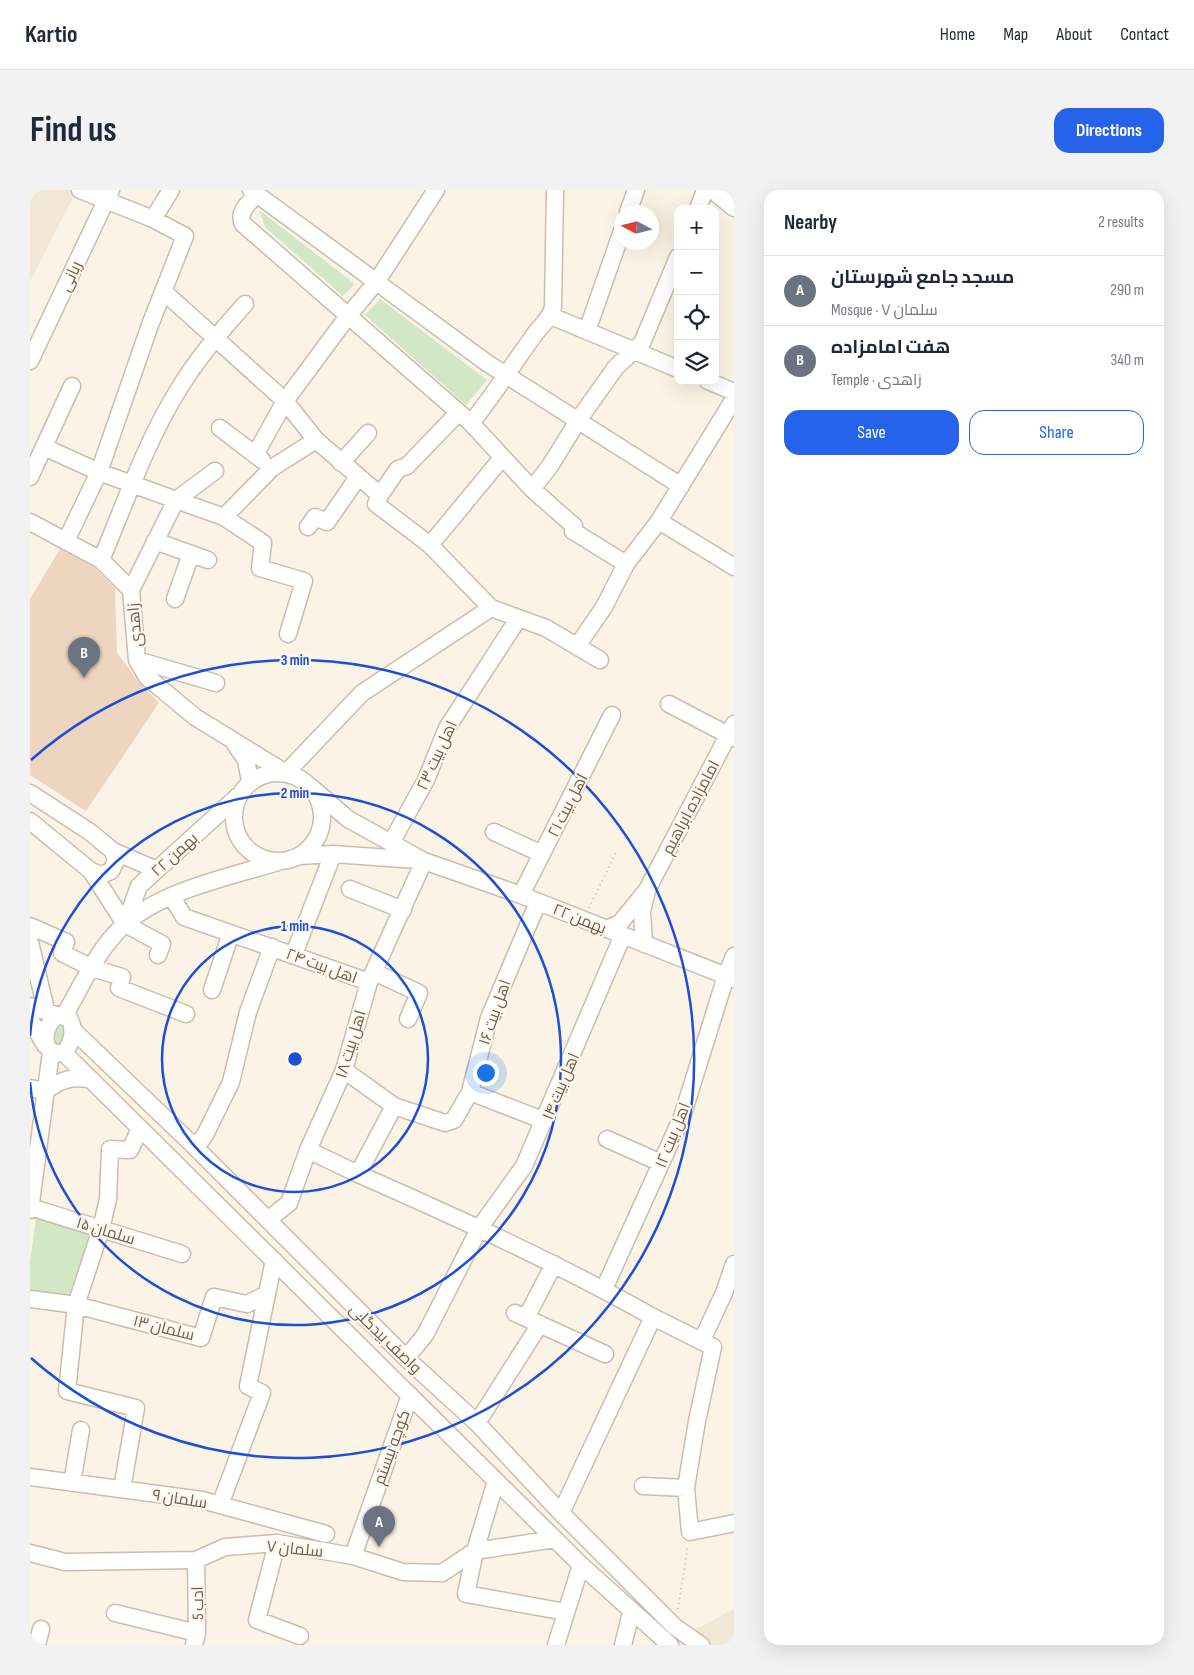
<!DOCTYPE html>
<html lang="en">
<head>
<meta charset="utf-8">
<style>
  :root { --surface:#fff; --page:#f2f2f3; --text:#1f2937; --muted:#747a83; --line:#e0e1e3; --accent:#2563eb }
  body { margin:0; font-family:"Sofia Sans Condensed",Cairo,sans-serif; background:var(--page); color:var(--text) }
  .controls { position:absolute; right:15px; top:15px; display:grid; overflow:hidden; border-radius:10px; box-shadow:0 5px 20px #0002 }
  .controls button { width:45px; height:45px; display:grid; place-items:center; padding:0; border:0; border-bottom:1px solid var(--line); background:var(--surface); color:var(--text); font:25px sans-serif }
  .compass { position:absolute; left:584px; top:15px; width:45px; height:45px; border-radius:50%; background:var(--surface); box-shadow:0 5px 20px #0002; rotate:277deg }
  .you { position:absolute; left:455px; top:882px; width:18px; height:18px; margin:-12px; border:4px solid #fff; border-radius:50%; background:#1a73e8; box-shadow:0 0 0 8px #1a73e833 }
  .badge { display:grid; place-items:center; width:32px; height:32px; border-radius:50%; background:var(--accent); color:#fff; font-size:16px; font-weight:700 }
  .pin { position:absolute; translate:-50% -41px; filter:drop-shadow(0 1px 2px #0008) }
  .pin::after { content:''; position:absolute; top:26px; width:18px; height:15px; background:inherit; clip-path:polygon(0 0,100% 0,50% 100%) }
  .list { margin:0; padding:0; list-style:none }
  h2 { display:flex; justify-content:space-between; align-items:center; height:65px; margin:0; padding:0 20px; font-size:21px }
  h2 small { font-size:16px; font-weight:400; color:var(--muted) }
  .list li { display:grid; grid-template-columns:32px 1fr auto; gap:15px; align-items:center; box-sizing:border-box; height:70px; padding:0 20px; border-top:1px solid var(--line) }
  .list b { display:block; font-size:19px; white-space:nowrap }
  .list p { margin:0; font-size:16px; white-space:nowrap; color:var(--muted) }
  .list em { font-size:16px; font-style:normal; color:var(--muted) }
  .actions { display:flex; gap:10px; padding:15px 20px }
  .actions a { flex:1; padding:11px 0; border:1px solid var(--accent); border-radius:15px; text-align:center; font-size:18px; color:var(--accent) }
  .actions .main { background:var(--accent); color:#fff }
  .icon { flex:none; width:28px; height:28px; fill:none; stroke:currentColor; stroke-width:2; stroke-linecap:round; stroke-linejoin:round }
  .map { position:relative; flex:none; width:704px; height:1455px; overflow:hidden; border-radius:15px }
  header { display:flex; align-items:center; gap:30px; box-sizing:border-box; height:70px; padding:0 25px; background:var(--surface); border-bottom:1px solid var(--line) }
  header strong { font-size:24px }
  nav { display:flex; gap:28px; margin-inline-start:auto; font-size:18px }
  .intro { display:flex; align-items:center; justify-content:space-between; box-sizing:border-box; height:120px; padding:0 30px }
  h1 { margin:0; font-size:35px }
  .button { padding:12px 22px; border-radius:15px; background:var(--accent); color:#fff; font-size:18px; font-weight:700 }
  main { display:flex; gap:30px; padding:0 30px }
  aside { flex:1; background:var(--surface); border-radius:15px; box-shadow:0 5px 20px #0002 }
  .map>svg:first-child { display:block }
</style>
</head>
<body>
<header>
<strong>Kartio</strong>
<nav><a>Home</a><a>Map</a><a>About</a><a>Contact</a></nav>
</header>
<div class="intro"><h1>Find us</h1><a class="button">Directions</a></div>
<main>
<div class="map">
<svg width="704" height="1455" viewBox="0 0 704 1455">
  <rect width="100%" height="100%" fill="#fbf4e6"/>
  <path fill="#f2e6d5" d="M0,0H47L0,91Z
    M704,1419V1455H648L654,1445Z"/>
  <path fill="#d1e7c6" d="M229,20L325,94L313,106L235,37Z
    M350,109L457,190L436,215L335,125Z
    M26,831L37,835L33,855L24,858L21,838Z
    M6,1027L60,1043L41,1107L0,1101V1072Z"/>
  <path fill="#eed5c0" d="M30,359L65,378L85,398L87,463L109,492L129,513L56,621L0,585V409Z"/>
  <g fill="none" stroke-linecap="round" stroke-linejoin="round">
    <defs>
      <path id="minor" d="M50,0L123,29
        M221,0L457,173L651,296
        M682,0L704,18
        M227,4C219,13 207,22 213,34L441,233L502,299L520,276L549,229L586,177L612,153L648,67
        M668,19L675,0
        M598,22L606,0
        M521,126L648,179
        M557,141L592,41
        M0,171L81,0
        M678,191L704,202
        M441,233C463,206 481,177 502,148C509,137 520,130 523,117L525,0
        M190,238L232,270
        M286,250L350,305L368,279L377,276L428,223
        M14,257L69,282L146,310L185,281
        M225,265L255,211L318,126L347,91L406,0
        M311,273L338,243
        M0,287L42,196
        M502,299L544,336L543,341L596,374
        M350,305L346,314L400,355L461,418L516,438L570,470
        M194,327L233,353L230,378L274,391L258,444
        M629,331L704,377
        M0,332L71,370L101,400L107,470L117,487L165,527L256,583L332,503L461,418
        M278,337L285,327L297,332L328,287
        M36,351L69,282L120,135L155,46L123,29L141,0
        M125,351L178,370
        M400,355L472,268
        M71,370C95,314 115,254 147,202C166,170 190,142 215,114
        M101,400L146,310L194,327L242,278L286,250L255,211L133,101
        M145,409L161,364
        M548,455L574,417L596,374L629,331L704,209
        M107,470L186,493
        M639,514L704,548
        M205,554L216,570L220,591
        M204 627a44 44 0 1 1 88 0a44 44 0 1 1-88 0Z
        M281,597L318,629L394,671L491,705L704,789
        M0,603L60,642L83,661L127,680
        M0,631L61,681L95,734L132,754L128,765
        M464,642L512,664
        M361,653L396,590L417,538L488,429
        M269,666L303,664L387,670
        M61,681L71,685L81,681L86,671L83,661
        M320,699L373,720
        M491,705L582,525
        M142,707L154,727L339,792
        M95,734L109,696L208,606
        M0,736L36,752L32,763L62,778L92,787L89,798L156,824
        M577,739L590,733L617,700L704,534
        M0,752L16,820
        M614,754L612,721L616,705
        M264,764L303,664
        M344,782L389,803L378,829
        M182,800L201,743
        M0,816L24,824
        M29,825L39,828C46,839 42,853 34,863C8,867 12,833 29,825Z
        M34,826C50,799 64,767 85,744C122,702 196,688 248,672
        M0,829L15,855
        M42,839L166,958L376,1168L447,1233L531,1323L645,1437L671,1455
        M34,863L551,1375L640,1455
        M0,898L16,901C31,889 43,886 62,890
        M440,902L515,931
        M364,916L415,933L424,930L440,902L459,828L508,712
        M577,949L631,973
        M166,958L176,943L201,892L218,822L242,757
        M278,960L328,984L364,916L314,880
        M328,984C428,1028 527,1073 623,1127L531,1323
        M0,1017L152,1064
        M0,1020L21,862
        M238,1030L259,1013L278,960L314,880L339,792L394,671
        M574,1099L652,927L696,786L704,766
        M0,1109L46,1115L171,1148L184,1107L217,1114L237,1104
        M485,1123L575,1164
        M623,1127L683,1157L667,1231L656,1298L660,1342L704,1333
        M496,1128L524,1074
        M672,1150L694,1103L704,1074
        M376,1168L395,1145L450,1037L494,976L593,745
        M447,1233L510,1134
        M0,1287L172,1310L296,1344
        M466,1291L445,1361L436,1404L536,1422
        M42,1293L51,1240
        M613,1296L656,1298
        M92,1299L106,1218L37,1201L46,1115L71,1039L78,1009L80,959L100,960L110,938
        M190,1315L232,1203L218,1196L244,1070
        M247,1353L227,1430L270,1446
        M0,1363L35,1372L166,1370L195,1357L247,1353L323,1366L373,1382L412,1383L445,1361L525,1349
        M323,1366L380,1205
        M85,1423L167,1443
        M7,1455L11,1439
        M164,1455L167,1443L166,1370
        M526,1455L551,1375
        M593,1455L601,1423"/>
    </defs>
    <use href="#minor" stroke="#ccbcad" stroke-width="19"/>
    <path stroke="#d3b8a3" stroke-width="2" stroke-dasharray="1 4" stroke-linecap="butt" d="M559,718L587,660
      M648,1419L658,1355"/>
    <use href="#minor" stroke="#fff" stroke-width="16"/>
  </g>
  <g fill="none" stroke="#1d4ed8" stroke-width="2.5">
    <circle cx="265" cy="869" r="133"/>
    <path d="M0 846A266 266 0 1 1 0 892"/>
    <path d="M1 570A399 399 0 1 1 1 1168"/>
  </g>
  <g text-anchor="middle" stroke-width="4.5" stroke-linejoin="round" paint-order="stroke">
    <g font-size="16" fill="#725c4d" stroke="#fef8ec">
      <text transform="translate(40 86) rotate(-65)" y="6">ربانی</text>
      <text transform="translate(104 435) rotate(-95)" y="6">زاهدی</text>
      <text transform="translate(406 565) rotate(-65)" y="6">اهل بیت ۲۳</text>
      <text transform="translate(537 615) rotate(-63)" y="6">اهل بیت ۲۱</text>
      <text transform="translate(660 617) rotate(-62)" y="6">امامزاده ابراهیم</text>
      <text transform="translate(144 664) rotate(-42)" y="6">۲۲ بهمن</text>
      <text transform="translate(550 728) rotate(22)" y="6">۲۲ بهمن</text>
      <text transform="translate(292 775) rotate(20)" y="6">اهل بیت ۲۴</text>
      <text transform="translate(464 822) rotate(-71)" y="6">اهل بیت ۱۶</text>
      <text transform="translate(320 854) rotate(-73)" y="6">اهل بیت ۱۸</text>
      <text transform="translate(530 896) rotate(-67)" y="6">اهل بیت ۱۴</text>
      <text transform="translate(642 945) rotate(-68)" y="6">اهل بیت ۱۲</text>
      <text transform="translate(76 1040) rotate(17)" y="6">سلمان ۱۵</text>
      <text transform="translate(134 1137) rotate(14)" y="6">سلمان ۱۳</text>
      <text transform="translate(356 1148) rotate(44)" y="6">واصف بیدگلی</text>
      <text transform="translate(361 1257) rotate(-70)" y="6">کوچه بیستم</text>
      <text transform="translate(150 1308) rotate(9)" y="6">سلمان ۹</text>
      <text transform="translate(265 1358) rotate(6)" y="6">سلمان ۷</text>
      <text transform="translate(167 1413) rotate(-91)" y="6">ادب 5</text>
    </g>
  </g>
  <circle cx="265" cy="869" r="8" fill="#1d4ed8" stroke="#fef8ec" stroke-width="2.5"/>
  <g font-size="15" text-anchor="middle" font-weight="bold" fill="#1d4ed8" stroke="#fef8ec" stroke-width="4.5" stroke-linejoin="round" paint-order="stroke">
    <text x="265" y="475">3 min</text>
    <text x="265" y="608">2 min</text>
    <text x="265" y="741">1 min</text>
  </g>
</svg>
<div class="controls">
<button>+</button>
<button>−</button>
<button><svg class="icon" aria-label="locate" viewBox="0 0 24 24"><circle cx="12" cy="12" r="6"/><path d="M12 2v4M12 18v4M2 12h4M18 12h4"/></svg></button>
<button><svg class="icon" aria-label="layers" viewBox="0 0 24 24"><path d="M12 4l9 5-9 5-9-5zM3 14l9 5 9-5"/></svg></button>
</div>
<svg class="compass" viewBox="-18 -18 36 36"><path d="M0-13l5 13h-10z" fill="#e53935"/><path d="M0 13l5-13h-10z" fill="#747a83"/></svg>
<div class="you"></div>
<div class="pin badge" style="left:349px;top:1357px;background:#6b7280">A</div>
<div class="pin badge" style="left:54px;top:488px;background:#6b7280">B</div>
</div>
<aside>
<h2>Nearby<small>2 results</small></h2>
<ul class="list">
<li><span class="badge" style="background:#6b7280">A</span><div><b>مسجد جامع شهرستان</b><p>Mosque · سلمان ۷</p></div><em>290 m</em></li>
<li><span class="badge" style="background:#6b7280">B</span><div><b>هفت امامزاده</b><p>Temple · زاهدی</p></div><em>340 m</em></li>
</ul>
<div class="actions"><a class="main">Save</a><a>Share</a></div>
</aside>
</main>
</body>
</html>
